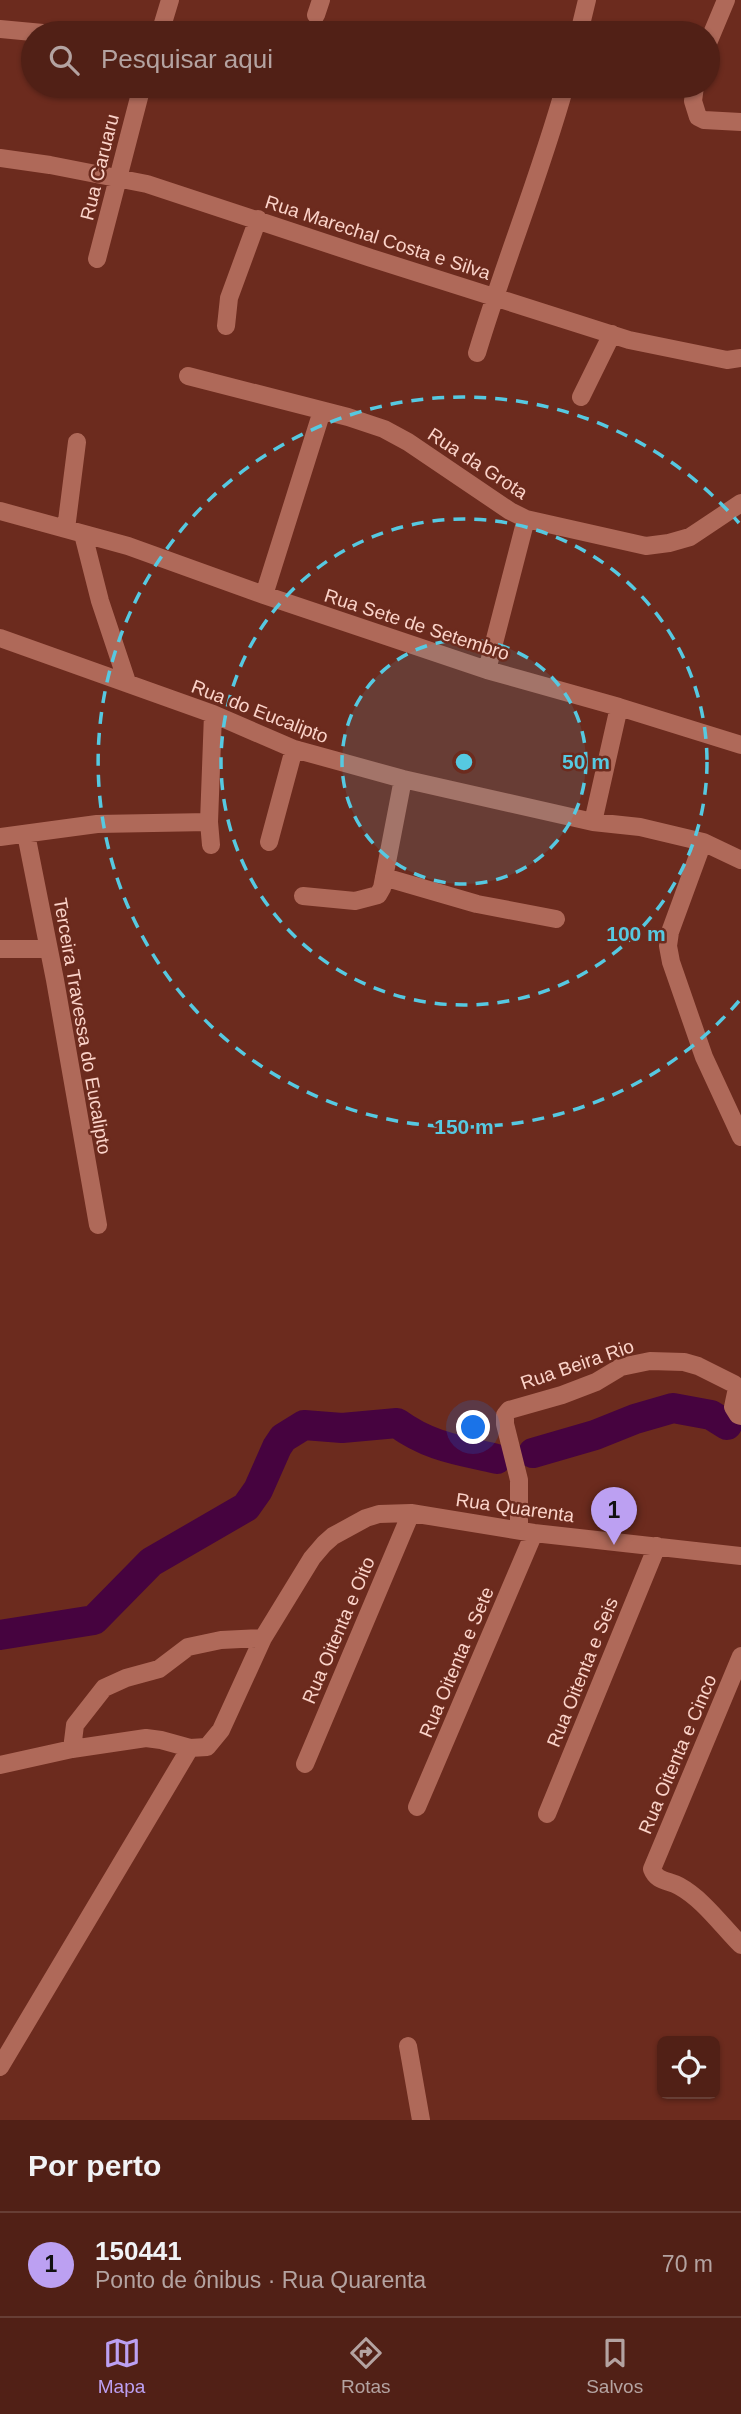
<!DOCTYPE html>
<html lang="pt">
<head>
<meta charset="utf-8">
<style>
  :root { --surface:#512016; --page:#57281f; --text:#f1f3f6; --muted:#b4a3a1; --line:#673e35; --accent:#bca0f2 }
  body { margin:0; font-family:Helvetica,sans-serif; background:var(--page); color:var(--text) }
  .controls { position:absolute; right:21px; bottom:21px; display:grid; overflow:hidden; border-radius:10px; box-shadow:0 2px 5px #0004 }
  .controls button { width:63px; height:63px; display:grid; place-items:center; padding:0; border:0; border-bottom:2px solid var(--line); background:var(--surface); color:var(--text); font:35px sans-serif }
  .you { position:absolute; left:474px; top:1428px; width:24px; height:24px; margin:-18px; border:5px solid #fff; border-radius:50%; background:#1a73e8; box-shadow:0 0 0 10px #1a73e833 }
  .badge { display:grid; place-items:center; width:46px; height:46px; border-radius:50%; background:var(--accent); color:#111; font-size:23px; font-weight:700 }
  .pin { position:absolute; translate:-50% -58px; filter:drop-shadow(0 2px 4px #0008) }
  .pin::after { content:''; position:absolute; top:37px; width:24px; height:21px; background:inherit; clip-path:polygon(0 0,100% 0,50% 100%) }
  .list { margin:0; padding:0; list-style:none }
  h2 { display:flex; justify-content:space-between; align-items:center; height:91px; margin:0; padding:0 28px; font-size:30px }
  h2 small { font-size:23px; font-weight:400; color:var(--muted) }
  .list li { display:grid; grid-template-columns:46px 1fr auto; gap:21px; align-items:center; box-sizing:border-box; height:105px; padding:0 28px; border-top:2px solid var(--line) }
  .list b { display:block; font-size:26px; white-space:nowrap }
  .list p { margin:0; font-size:23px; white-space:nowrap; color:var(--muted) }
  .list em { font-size:23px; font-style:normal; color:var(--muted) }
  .icon { flex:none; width:38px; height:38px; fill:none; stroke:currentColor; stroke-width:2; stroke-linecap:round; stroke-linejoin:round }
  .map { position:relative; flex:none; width:741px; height:2120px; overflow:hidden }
  .search { position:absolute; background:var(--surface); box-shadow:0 2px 5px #0004; left:21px; right:21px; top:21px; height:77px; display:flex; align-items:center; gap:18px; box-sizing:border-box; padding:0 24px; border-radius:38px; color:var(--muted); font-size:26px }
  .sheet { height:196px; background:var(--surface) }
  nav { display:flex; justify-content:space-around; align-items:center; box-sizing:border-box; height:98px; border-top:2px solid var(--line); background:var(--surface); font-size:19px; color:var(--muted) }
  nav a { display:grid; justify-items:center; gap:4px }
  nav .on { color:var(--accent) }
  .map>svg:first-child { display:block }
</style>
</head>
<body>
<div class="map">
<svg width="741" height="2120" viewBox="0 0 741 2120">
  <rect width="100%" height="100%" fill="#6c2b1e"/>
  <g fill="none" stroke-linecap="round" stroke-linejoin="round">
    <path stroke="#46033f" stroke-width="30" d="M533,1453L595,1435L635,1419L673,1408L711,1415L727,1425
      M0,1635L94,1620L151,1562L246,1507L258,1490L277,1447L283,1438L304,1425L342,1428L397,1423C430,1447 459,1450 497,1459"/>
    <path stroke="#af6959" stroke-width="18" d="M316,15L321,0
      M0,29L43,33
      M160,33L170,0
      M579,33L587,0
      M708,43L726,0
      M695,86L693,101L698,117L704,120L741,122
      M0,158L50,165L147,184L371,258L629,340L727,360L741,358
      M97,259L142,86
      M226,326L229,298L258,219
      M477,353C504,263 540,176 565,86
      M188,376L348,417L384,429L408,442L510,511L526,519L646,546L669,543L690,537L741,503
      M581,397L612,334
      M0,511L128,546L264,595L487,670L619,707L741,745
      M66,529L77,442
      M83,534L100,601L127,682
      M264,595L322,411
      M0,638L213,714L294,749L403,779L593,822L640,827L703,842L741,860
      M487,670L526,519
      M593,822L619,707
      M26,834L55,980L98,1225
      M0,837L97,824L209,822
      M269,842L294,749
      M703,842L670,932L668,946L671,962L704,1057L741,1137
      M211,845L209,822L213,714
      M384,877L477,904L556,919
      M303,896L355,901L378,895L382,888L403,779
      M0,949H48
      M519,1530V1480L505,1424V1415L509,1410L562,1395L596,1382L621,1367L650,1361L684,1362L698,1366L734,1384L737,1388L733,1407L738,1415L741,1416
      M741,1656L652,1869C657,1882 668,1880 679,1886C703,1899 722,1926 741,1945
      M72,1749L146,1738L161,1740L190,1748L207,1747L221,1730L263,1638L312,1558L324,1544L333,1536L366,1518L379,1514L411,1513L534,1533L741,1556
      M305,1764L411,1513
      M0,1765L72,1749L75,1725L104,1688L126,1678L159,1669L188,1647L221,1640L263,1638
      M417,1807L534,1533
      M547,1814L657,1546
      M408,2046L421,2120
      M0,2067L190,1748"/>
  </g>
  <circle cx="464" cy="762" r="122" fill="#56c9e1" fill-opacity=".12"/>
  <g fill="none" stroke="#56c9e1" stroke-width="3.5" stroke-dasharray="12 9">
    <circle cx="464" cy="762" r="122"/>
    <circle cx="464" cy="762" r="243"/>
    <path d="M739 1001A365 365 0 1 1 739 523"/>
  </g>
  <g text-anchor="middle" stroke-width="5" stroke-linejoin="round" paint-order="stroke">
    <g font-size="19" fill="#fbd3c9" stroke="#6c2b1e">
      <text transform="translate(99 167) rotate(-76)" y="7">Rua Caruaru</text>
      <text transform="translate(378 237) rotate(18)" y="7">Rua Marechal Costa e Silva</text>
      <text transform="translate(478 463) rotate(33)" y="7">Rua da Grota</text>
      <text transform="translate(417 624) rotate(18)" y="7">Rua Sete de Setembro</text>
      <text transform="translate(260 711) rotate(21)" y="7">Rua do Eucalipto</text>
      <text transform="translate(83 1026) rotate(80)" y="7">Terceira Travessa do Eucalipto</text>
      <text transform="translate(577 1364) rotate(-19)" y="7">Rua Beira Rio</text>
      <text transform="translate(515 1507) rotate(8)" y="7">Rua Quarenta</text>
      <text transform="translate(338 1630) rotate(-67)" y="7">Rua Oitenta e Oito</text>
      <text transform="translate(456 1662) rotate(-67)" y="7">Rua Oitenta e Sete</text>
      <text transform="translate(582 1672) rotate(-68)" y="7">Rua Oitenta e Seis</text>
      <text transform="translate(677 1754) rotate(-67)" y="7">Rua Oitenta e Cinco</text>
    </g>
  </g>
  <circle cx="464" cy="762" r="10" fill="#56c9e1" stroke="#6c2b1e" stroke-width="3.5"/>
  <g font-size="21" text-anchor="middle" font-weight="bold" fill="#56c9e1" stroke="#6c2b1e" stroke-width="5" stroke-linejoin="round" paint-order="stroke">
    <text x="586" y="769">50 m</text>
    <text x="636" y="941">100 m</text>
    <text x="464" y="1134">150 m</text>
  </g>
</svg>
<div class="controls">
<button><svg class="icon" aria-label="locate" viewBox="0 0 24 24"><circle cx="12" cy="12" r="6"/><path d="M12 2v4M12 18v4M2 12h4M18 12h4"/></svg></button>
</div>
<div class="you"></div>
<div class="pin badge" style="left:614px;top:1545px">1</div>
<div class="search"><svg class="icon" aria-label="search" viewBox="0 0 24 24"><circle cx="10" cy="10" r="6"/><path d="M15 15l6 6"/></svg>Pesquisar aqui</div>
</div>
<section class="sheet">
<h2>Por perto<small></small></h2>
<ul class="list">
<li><span class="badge">1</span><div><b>150441</b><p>Ponto de ônibus · Rua Quarenta</p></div><em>70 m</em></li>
</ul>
</section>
<nav>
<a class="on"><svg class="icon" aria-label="map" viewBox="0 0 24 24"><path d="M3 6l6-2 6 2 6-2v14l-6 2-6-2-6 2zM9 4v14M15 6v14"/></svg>Mapa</a>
<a><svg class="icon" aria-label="directions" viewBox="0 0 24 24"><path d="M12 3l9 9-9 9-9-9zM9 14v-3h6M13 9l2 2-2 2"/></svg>Rotas</a>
<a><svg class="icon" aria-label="saved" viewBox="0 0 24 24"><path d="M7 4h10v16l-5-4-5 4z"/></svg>Salvos</a>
</nav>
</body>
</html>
